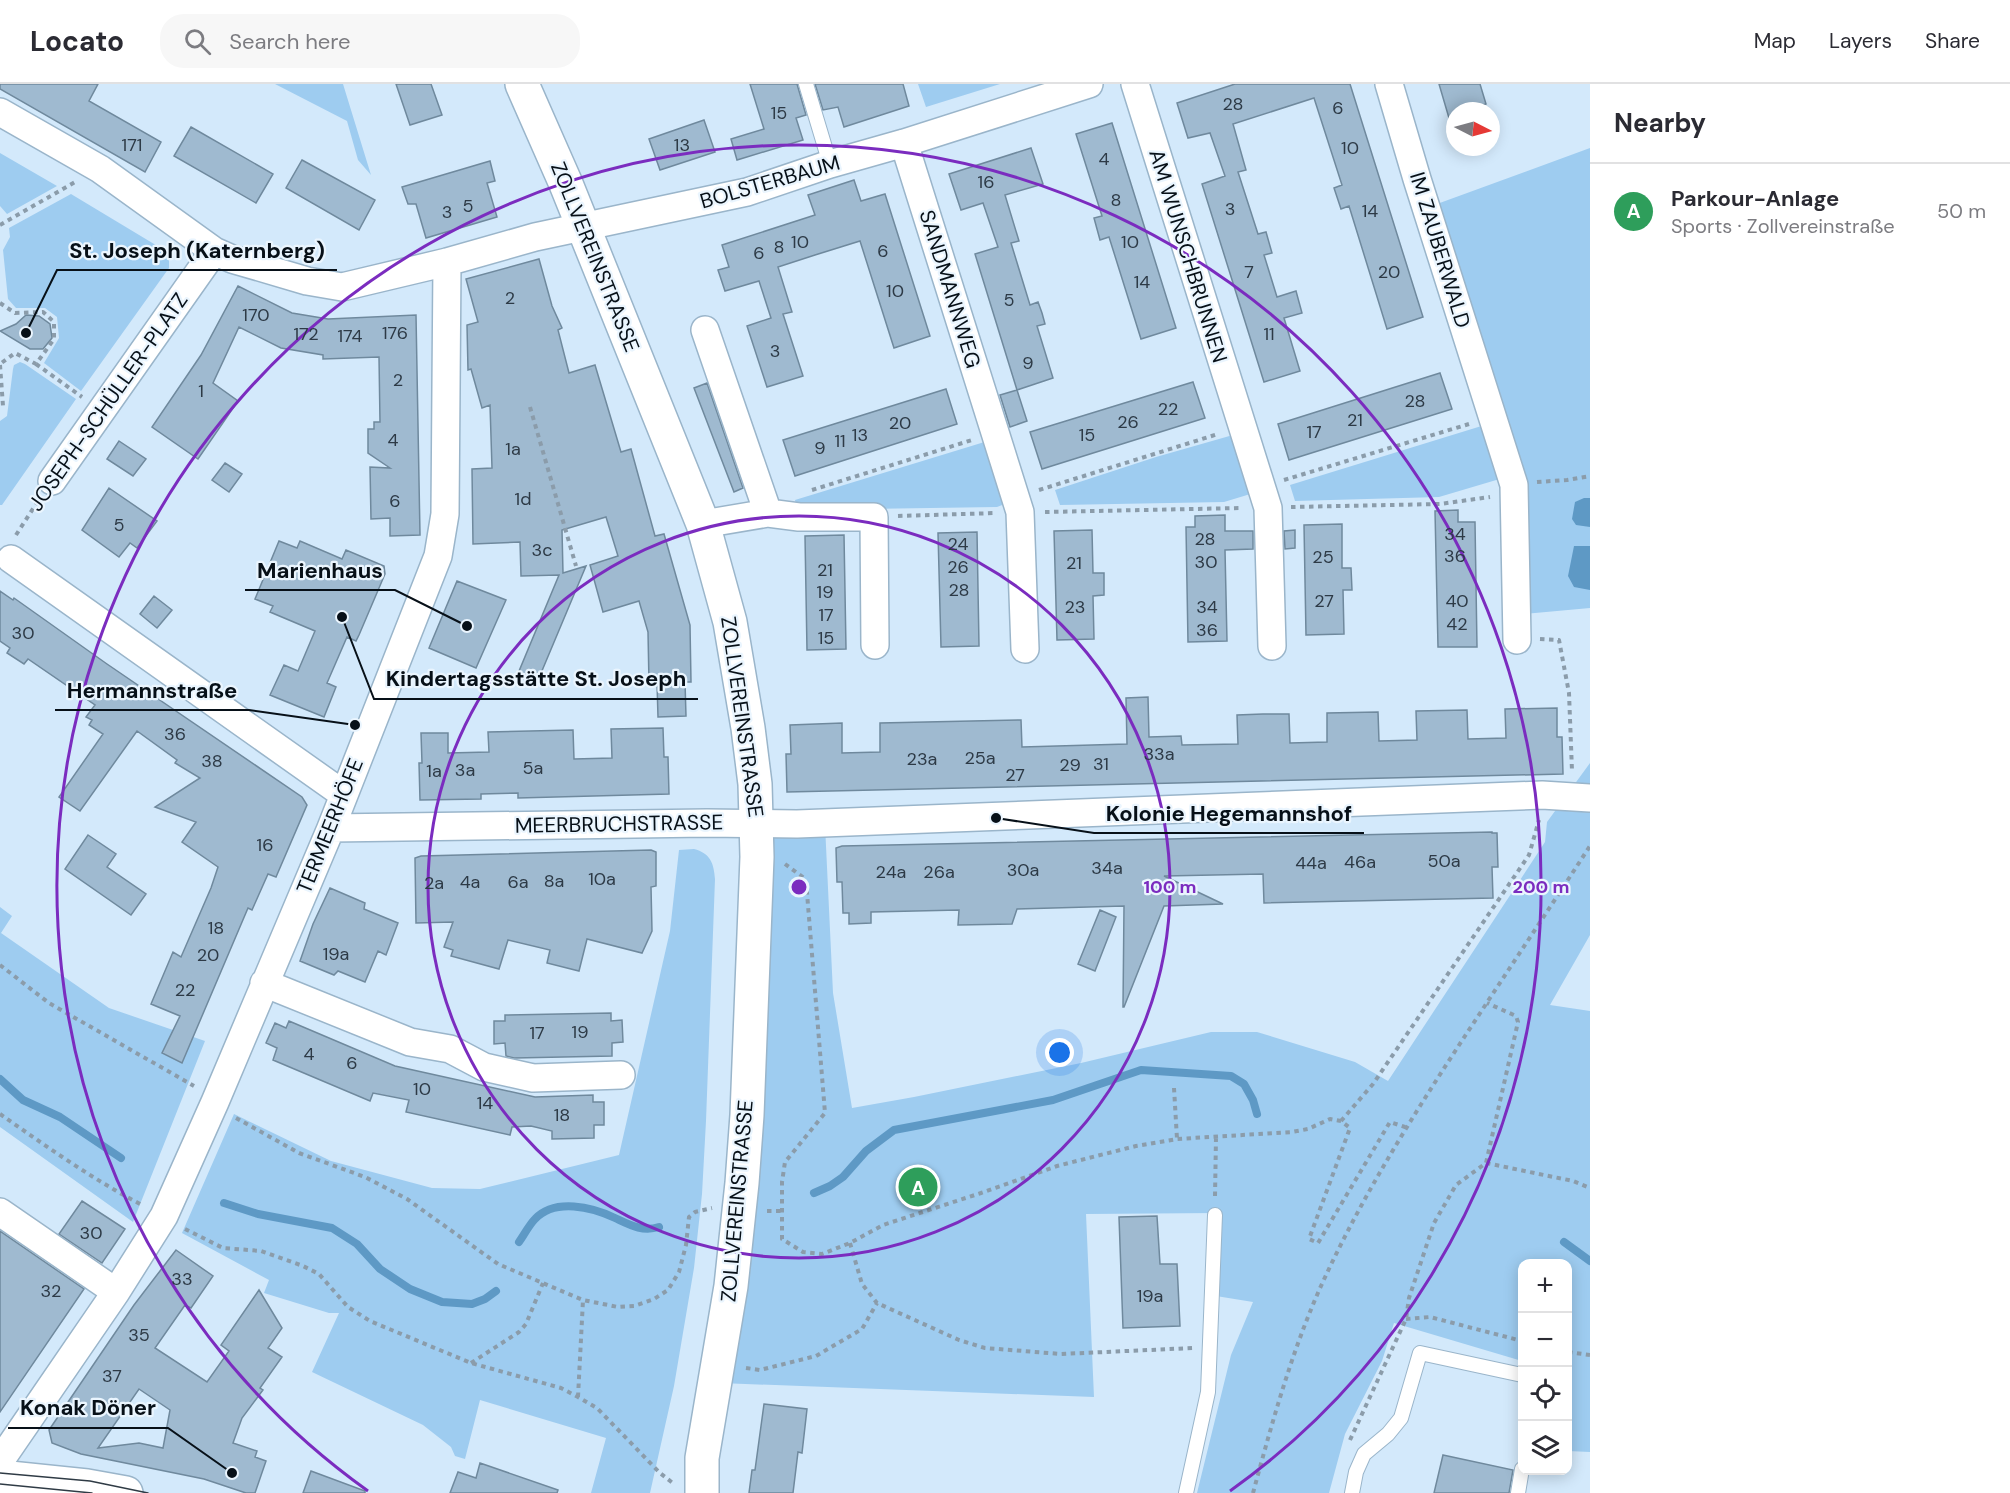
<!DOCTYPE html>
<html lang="en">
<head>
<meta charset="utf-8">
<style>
  :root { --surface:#fff; --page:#f7f7f7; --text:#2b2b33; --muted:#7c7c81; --line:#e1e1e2; --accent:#bb2f18 }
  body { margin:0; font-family:"DM Sans",sans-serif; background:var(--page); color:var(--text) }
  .controls { position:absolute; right:18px; bottom:18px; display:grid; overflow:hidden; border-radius:12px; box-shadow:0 3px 15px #0003 }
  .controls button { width:54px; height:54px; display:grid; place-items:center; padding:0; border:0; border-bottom:2px solid var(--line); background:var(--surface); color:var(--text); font:30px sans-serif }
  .compass { position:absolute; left:1446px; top:18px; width:54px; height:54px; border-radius:50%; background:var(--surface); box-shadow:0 3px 15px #0003; rotate:96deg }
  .you { position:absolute; left:1060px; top:969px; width:21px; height:21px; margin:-15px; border:4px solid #fff; border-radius:50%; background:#1a73e8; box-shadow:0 0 0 9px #1a73e833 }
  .badge { display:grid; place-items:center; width:39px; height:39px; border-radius:50%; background:var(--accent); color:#fff; font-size:20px; font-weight:700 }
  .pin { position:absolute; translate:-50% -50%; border:3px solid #fff; box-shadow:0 2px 6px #0006 }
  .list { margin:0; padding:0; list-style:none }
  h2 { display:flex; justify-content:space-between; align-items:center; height:78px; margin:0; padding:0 24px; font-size:26px }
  h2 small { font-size:20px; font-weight:400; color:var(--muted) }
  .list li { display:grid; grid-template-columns:39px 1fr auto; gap:18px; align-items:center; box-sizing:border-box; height:96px; padding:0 24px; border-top:2px solid var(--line) }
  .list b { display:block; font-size:22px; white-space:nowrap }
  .list p { margin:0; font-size:20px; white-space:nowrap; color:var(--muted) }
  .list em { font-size:20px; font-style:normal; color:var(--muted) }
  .icon { flex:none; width:33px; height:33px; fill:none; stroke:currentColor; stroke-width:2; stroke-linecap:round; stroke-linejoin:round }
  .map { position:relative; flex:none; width:1590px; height:1409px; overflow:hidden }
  header { display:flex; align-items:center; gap:36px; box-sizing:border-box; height:84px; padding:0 30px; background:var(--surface); border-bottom:2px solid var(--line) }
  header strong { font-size:28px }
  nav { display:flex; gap:33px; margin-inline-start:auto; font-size:21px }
  .search { width:420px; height:54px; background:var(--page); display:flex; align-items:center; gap:15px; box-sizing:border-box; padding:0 21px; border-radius:24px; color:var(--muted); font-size:22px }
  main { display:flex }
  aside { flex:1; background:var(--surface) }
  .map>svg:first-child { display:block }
</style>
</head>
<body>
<header>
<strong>Locato</strong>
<div class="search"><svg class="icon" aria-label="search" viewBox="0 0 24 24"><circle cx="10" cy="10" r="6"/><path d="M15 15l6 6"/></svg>Search here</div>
<nav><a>Map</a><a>Layers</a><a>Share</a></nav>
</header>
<main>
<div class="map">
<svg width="1590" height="1409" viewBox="0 0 1590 1409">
  <rect width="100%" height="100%" fill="#d3e9fb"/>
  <path fill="#9eccf0" d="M275,0H343L371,91L358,76L347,37Z
    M918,0H1000L926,23Z
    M1590,64V524L1514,531L1503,394L1439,413L1295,417L1290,401L1488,340L1426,124Z
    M0,69L57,102L7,130L0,122Z
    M71,110L169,169V184L81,307L44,279L59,254L57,233L45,224H16L8,215L3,166L10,153L9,144Z
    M20,278L25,280L76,315L2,421H0V337L7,332L13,285L14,281Z
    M1240,349L1257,408L1224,418L1060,421L1055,406L1156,373Z
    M991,356L1010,418L997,423L797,426L795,416Z
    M1590,679V851L1550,921L1590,927V1368L1568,1367V1319L1572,1292L1568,1291V1180H1522V1277L1394,1239L1382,1277L1345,1350L1329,1409H1197L1231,1271L1253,1218L1216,1212L1218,1129L1086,1130L1094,1313L720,1299L758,741H825L833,909L852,1024L914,1013L1081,979L1211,948H1257L1355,978L1388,997L1545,758L1547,738Z
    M694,765C710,769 714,779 715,795L706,1037L702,1110L694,1184L674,1302L650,1409H591L606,1354L480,1316L465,1375L455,1372L451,1363L423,1341L312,1288L339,1229H329L264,1209L269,1196L182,1149L234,1030L331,1077L432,1104L480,1105L619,1071L670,847L679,766Z
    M0,823L12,832L1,849L109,924L205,957L133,1138L0,1043Z"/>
  <path fill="#5e99c5" d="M1584,414H1590V443L1576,441L1572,435L1575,418Z
    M1574,462H1590V506L1574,503L1568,492Z"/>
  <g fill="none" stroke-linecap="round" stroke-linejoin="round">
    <path stroke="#5e99c5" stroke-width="8" d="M0,995L23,1016L60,1033L121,1074
      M814,1109L830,1102L843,1093L866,1067L894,1046L1053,1016L1141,986L1231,992L1244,1000L1253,1016L1257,1030
      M224,1119L258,1130L332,1144L357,1160L380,1185L410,1205L442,1218L472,1220L485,1215L496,1207
      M519,1158C524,1151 529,1141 535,1135C555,1114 592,1123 615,1134C630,1141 642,1148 659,1143
      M1564,1158L1590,1177"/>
  </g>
  <path fill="#9fbad0" stroke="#6f899d" stroke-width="1.5" fill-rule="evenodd" d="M0,0H98L89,17L161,58L145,88L0,5Z
    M396,0H431L442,31L410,41Z
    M750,0H797L806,31L796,34L803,56L737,76L731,55L764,45Z
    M815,0H903L909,22L844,43L838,23L823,26Z
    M1235,0H1350L1423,233L1387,245L1349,122L1341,125L1334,104L1342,101L1314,14L1233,40L1246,86L1238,88L1258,150L1266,148L1272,169L1264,171L1277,213L1296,207L1302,229L1284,234L1300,287L1264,298L1202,100L1225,92L1210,49L1188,54L1177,19Z
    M1439,0H1480L1486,20L1472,24L1473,26L1470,27H1455V32L1449,34Z
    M704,36L715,68L660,86L649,55Z
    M1112,39L1176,244L1141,255L1109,153L1100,156L1094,134L1102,132L1076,50Z
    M191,43L273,90L256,119L174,72Z
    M1031,64L1043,100L1005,111L1019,157L1011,159L1030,221L1038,218L1042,229L1045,240L1037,242L1053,294L1017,306L975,170L998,163L983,119L961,126L949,90Z
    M302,76L375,116L359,146L286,104Z
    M490,77L495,97L487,99L497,133L426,154L416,120H408L402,103Z
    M854,96L861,117L885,110L930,252L894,264L860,157L815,171L778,183L792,228L783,230L803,292L767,303L747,242L771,234L759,197L725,207L718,186L729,183L722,161L815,131L808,111Z
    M539,175L552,222L562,244L558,246L569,289L595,281L621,368L631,365L655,452L664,450L690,541L691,598H685L686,632L658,633L657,599H649L648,548L639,517L603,528L590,481L618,472L606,433L562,446L563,489L586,482L536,601L517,592L559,491L521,492L520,458L473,460L472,385L492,384L490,321L482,324L471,285L468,286L467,241L478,238L466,195Z
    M238,202L292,229L328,235L416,231L420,451L390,452V434L371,435L370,383L390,384L368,369V345H374V338H380L379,273L323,275V271L281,264L239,243L213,299L238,317L198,375L152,343L201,271Z
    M26,231L39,232L50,240L52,254L43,265H30L0,247L16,240Z
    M1440,289L1452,325L1289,376L1278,340Z
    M1193,298L1205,334L1042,385L1030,348Z
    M707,299L743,404L734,408L694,304Z
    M946,305L957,340L795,392L783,356Z
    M1017,306L1027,337L1010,343L1000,311Z
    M119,357L146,375L133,392L107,375Z
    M225,379L242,390L229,408L212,396Z
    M109,404L157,437L137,464L130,459L119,473L82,446Z
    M1458,426V438H1475L1477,563H1438L1435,427Z
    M1225,431V447H1253V465L1225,466L1227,557L1188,558L1186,443H1195V432Z
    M1342,440V484H1351L1352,506H1343L1344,550L1306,551L1304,441Z
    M1092,446L1093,489H1104V511L1093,512L1094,555L1057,556L1054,447Z
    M1295,446V464L1285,465L1284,447Z
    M977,448L979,562L941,563L938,449Z
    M844,451L846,565L807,566L805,452Z
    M279,457L297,464L300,457L342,475L346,466L384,482L385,490L359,551L356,557L347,553L327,599L336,603L324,633L270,611L284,581L298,587L315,547L270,528L273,522L255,515Z
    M457,497L506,516L476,584L429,564Z
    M0,507L13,516L14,514L107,580L302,713L307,721L276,793L268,790L252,826L248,824L182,979L162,969L180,932L151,920L173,868L181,873L211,804L218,783L182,758L196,738L155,723L200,694L175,679L177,676L137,647L80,727L59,713L103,650L89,641L92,636L86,633L95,621L28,575L24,580L7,569L10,564L0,557Z
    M154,512L172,526L157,544L140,530Z
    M1148,613L1149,653L1181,652L1182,661L1238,660L1237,631L1263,630H1289L1290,659L1327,658V629L1378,628L1379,657L1417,656L1416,627L1467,626L1468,655L1506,654L1505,625L1557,624V653H1562L1563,690L787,708L786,670H791L790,641L842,639V669L880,668V639L1021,636L1022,663L1127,660L1126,614Z
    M663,644L664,673H668L669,710L518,714V709L481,710V715L420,716L419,679H422L421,649H448V669L489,668L488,648L573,646L574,675L612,674L611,645Z
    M1492,748V749H1497L1498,783H1492L1493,814L1264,819L1263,790L1164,792L1223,820L1164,822L1124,923H1123L1124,822L1017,825L1012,840L958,841L959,826L871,828V839L849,840V829H843L842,798H837L836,764L842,762Z
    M88,751L116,770L107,783L146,810L131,831L65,785Z
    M651,766L656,768V802L651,803L652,847L642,869L587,855L579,887L547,879L550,866L508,856L499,885L451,872L453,866L444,863L453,838L416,839L415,774L421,772Z
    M330,804L365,819L364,825L398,839L386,871L378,867L365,898L338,887L334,891L300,877L313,840Z
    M1100,826L1116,833L1095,887L1078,880Z
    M611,929V937L622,936L623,958L612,959V972L514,974L506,972L505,959L494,960V937H505V931Z
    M289,937L395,982L535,1013L593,1011V1018H604V1041H594V1054L552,1055V1047L531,1042L512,1043L510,1051L406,1028L409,1016L373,1009L370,1017L273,976L277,964L266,959L275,939L286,944Z
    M82,1117L125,1145L102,1179L59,1150Z
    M1157,1132L1160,1180H1177L1180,1242L1123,1244L1119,1133Z
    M0,1147L84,1205L0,1328Z
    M176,1166L213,1192L191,1224L185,1221L155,1264L207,1298L229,1267L221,1261L259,1206L282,1244L268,1264L282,1273L260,1304L263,1306L242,1334L233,1359L257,1367L255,1373L266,1377L255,1409H246L204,1395L81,1370L52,1359L49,1346L134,1221ZM139,1305L170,1326L163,1364L139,1359L98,1364Z
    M764,1320L807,1325L802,1369L798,1368L793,1409H749L752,1386H755Z
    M1443,1371L1513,1386L1509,1409H1434Z
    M480,1379L558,1406L557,1409H450L458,1388L476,1394Z
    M311,1387L365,1407V1409H303Z"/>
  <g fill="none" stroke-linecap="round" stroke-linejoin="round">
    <defs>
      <path id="lane" d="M806,0L830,80
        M1186,1409L1208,1308L1215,1131
        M1352,1409L1356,1388L1364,1370L1388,1350L1401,1334L1420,1269L1522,1291
        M1518,1409L1522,1385"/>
      <path id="street" d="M1135,0L1268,424L1272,562
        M1389,0L1417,95L1514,401L1517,556
        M0,28L100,85L214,167L232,175L307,197L342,203L447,178L535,153L747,108L830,80L904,59L1089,0
        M904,59L1020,428L1025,565
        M705,246L768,429
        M52,397L214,167
        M703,440L768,429L799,433H874L875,561
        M11,475L343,710
        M331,744L707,739L797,740L1542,711L1590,714
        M264,899L410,958L450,965L484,983L533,994L621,991
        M0,1128L116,1208
        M0,1377L116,1208L164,1132L215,1018L331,744L438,472L445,430L447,178"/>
      <path id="secondary" d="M522,0L566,100L703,440L730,538L748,644L755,700L757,773L747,1031L742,1099L731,1202L702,1374V1409
        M0,1393L87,1402L126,1409"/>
    </defs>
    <use href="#lane" stroke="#9ab5ca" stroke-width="16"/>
    <use href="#street" stroke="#9ab5ca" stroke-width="30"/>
    <use href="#secondary" stroke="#9ab5ca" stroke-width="36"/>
    <path stroke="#8b9caa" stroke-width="4" stroke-dasharray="4.5 4.5" stroke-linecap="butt" d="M0,141L75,98
      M0,219L15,229L43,228L54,238V255L36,280L15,269L0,280
      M36,280L82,313
      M0,281L3,322L0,324
      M530,323L576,482
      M1284,396L1469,340
      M1537,398L1567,396L1590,392
      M812,406L972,356
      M1039,406L1218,350
      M1291,423L1440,420L1490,413
      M1045,428L1242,424
      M898,432L996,429
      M16,451L38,417
      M1540,555L1559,556L1569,609L1572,687
      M785,780L804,794L807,809L825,1029L785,1078L782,1098V1155L803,1168L822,1170L850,1159L883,1141L981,1109L1057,1082L1136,1062L1177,1055L1292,1048L1308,1045L1330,1035L1341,1037L1350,1044L1309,1155L1318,1159L1390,1038L1405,1043
      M0,881L49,919L194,1002
      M1174,1004L1177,1055
      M0,1030C46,1062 92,1095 142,1121
      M236,1034L299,1069L365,1093L407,1115L498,1180L583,1216L618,1223L634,1222L654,1215L668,1206L679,1188L686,1161L689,1133L695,1128L712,1124
      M1341,1037L1373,1000L1529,771L1539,736
      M1486,1079L1573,1097L1590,1104
      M1215,1112L1216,1053
      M767,1127H782
      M185,1145L223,1164L261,1167L303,1182L319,1190L348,1223L370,1237L471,1279L561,1304L578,1313L597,1324L660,1389L674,1400
      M850,1159L862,1200L877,1219L959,1256L985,1264L1061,1270L1193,1264
      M1406,1235L1430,1233L1522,1257
      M1568,1268L1590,1271
      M471,1279L519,1248L526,1240L543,1199
      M746,1284L760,1286L816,1272L862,1245L877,1219
      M578,1313L583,1216
      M1350,1356L1406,1235L1409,1214L1434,1139L1456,1101L1486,1079L1518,938L1516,932L1487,919
      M1253,1409C1272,1339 1291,1269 1321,1202C1361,1114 1412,1033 1465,952C1507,888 1549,825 1590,762"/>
    <use href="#lane" stroke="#fff" stroke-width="14"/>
    <use href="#street" stroke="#fff" stroke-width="27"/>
    <use href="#secondary" stroke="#fff" stroke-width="33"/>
    <path stroke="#2f3b45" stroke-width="1.5" d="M0,1389L90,1397L148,1409
      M0,1400L92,1409"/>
  </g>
  <g fill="none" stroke="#7b2cbf" stroke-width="3">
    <circle cx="799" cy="803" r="371"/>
    <path d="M368 1407A742 742 0 1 1 1230 1407"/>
  </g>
  <g text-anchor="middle" stroke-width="4.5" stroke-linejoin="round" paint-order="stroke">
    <g font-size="18" fill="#2d3a46">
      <text x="1233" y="26">28</text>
      <text x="1338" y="30">6</text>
      <text x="779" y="35">15</text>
      <text x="132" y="67">171</text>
      <text x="682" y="67">13</text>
      <text x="1350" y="70">10</text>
      <text x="1104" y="81">4</text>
      <text x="986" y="104">16</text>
      <text x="1116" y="122">8</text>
      <text x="468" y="128">5</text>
      <text x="1230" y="131">3</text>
      <text x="1370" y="133">14</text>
      <text x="447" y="134">3</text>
      <text x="800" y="164">10</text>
      <text x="1130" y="164">10</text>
      <text x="779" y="169">8</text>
      <text x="883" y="173">6</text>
      <text x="759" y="175">6</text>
      <text x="1249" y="194">7</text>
      <text x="1389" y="194">20</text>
      <text x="1142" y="204">14</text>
      <text x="895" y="213">10</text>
      <text x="510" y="220">2</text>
      <text x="1009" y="222">5</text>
      <text x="256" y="237">170</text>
      <text x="395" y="255">176</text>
      <text x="306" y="256">172</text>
      <text x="1269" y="256">11</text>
      <text x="350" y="258">174</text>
      <text x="775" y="273">3</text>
      <text x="1028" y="285">9</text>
      <text x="398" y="302">2</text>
      <text x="201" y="313">1</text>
      <text x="1415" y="323">28</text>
      <text x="1168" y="331">22</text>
      <text x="1355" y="342">21</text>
      <text x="1128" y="344">26</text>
      <text x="900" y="345">20</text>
      <text x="1314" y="354">17</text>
      <text x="860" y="357">13</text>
      <text x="1087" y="357">15</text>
      <text x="393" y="362">4</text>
      <text x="840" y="363">11</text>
      <text x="820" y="370">9</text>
      <text x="513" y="371">1a</text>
      <text x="523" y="421">1d</text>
      <text x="395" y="423">6</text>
      <text x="119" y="447">5</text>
      <text x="1455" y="456">34</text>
      <text x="1205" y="461">28</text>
      <text x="958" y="466">24</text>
      <text x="542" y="472">3c</text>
      <text x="1455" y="478">36</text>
      <text x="1323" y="479">25</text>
      <text x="1206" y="484">30</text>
      <text x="1074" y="485">21</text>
      <text x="958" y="489">26</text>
      <text x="825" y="492">21</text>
      <text x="959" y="512">28</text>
      <text x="825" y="514">19</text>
      <text x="1324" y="523">27</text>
      <text x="1457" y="523">40</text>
      <text x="1075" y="529">23</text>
      <text x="1207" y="529">34</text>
      <text x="826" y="537">17</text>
      <text x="1457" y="546">42</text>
      <text x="1207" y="552">36</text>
      <text x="23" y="555">30</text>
      <text x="826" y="560">15</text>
      <text x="175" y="656">36</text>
      <text x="1159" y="676">33a</text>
      <text x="980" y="680">25a</text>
      <text x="922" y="681">23a</text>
      <text x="212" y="683">38</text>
      <text x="1101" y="686">31</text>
      <text x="1070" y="687">29</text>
      <text x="533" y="690">5a</text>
      <text x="465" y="692">3a</text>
      <text x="434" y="693">1a</text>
      <text x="1015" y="697">27</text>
      <text x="265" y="767">16</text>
      <text x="1444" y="783">50a</text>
      <text x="1360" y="784">46a</text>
      <text x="1311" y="785">44a</text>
      <text x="1107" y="790">34a</text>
      <text x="1023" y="792">30a</text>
      <text x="891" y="794">24a</text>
      <text x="939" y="794">26a</text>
      <text x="602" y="801">10a</text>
      <text x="554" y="803">8a</text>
      <text x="470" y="804">4a</text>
      <text x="518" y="804">6a</text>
      <text x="434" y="805">2a</text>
      <text x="216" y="850">18</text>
      <text x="336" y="876">19a</text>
      <text x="208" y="877">20</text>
      <text x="185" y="912">22</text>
      <text x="580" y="954">19</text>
      <text x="537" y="955">17</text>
      <text x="309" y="976">4</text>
      <text x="352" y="985">6</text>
      <text x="422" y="1011">10</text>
      <text x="485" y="1025">14</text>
      <text x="562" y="1037">18</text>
      <text x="91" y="1155">30</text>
      <text x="182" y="1201">33</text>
      <text x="51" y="1213">32</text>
      <text x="1150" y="1218">19a</text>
      <text x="139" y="1257">35</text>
      <text x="112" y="1298">37</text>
    </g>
    <g font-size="21" fill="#071018" stroke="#eaf5fe">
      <text transform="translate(770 98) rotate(-16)" y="7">BOLSTERBAUM</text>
      <text transform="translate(1440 166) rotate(73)" y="7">IM ZAUBERWALD</text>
      <text transform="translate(1188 172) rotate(73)" y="7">AM WUNSCHBRUNNEN</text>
      <text transform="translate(595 173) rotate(68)" y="7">ZOLLVEREINSTRASSE</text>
      <text transform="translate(950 205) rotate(73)" y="7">SANDMANNWEG</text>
      <text transform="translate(108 318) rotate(-55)" y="7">JOSEPH-SCHÜLLER-PLATZ</text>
      <text transform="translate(742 633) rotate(82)" y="7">ZOLLVEREINSTRASSE</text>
      <text transform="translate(619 740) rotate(-1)" y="7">MEERBRUCHSTRASSE</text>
      <text transform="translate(330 742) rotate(-68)" y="7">TERMEERHÖFE</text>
      <text transform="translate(737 1117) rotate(-85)" y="7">ZOLLVEREINSTRASSE</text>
    </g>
  </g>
  <circle cx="799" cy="803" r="9" fill="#7b2cbf" stroke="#eaf5fe" stroke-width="3"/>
  <g font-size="18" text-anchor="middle" font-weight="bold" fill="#7b2cbf" stroke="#eaf5fe" stroke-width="4.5" stroke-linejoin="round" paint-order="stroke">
    <text x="1170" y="809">100 m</text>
    <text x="1541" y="809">200 m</text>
  </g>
  <path fill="none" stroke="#071018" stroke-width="2" d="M26 249L57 186H337M467 542L395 506H245M342 533L374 615H698M355 641L249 626H55M996 734L1094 749H1364M232 1389L168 1344H8"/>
  <g fill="#071018" stroke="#eaf5fe" stroke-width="2">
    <circle cx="26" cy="249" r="6"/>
    <circle cx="467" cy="542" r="6"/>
    <circle cx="342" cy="533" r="6"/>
    <circle cx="355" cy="641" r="6"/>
    <circle cx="996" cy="734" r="6"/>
    <circle cx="232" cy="1389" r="6"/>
  </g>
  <g font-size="22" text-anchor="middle" font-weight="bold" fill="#071018" stroke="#eaf5fe" stroke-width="4.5" stroke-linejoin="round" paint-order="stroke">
    <text x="197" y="174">St. Joseph (Katernberg)</text>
    <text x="320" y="494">Marienhaus</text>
    <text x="536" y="602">Kindertagsstätte St. Joseph</text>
    <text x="152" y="614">Hermannstraße</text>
    <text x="1229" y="737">Kolonie Hegemannshof</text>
    <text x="88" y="1331">Konak Döner</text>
  </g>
</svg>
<div class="controls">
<button>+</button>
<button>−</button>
<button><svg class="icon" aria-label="locate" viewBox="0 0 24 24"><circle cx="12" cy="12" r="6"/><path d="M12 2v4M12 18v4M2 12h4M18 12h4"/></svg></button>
<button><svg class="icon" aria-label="layers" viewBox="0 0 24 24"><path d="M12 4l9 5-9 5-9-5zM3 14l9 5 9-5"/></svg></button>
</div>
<svg class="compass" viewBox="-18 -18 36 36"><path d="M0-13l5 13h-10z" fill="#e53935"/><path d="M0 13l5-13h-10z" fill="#7c7c81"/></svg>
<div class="you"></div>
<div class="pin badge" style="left:918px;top:1103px;background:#2e9e5b">A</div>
</div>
<aside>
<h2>Nearby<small></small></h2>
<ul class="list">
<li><span class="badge" style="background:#2e9e5b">A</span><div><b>Parkour-Anlage</b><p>Sports · Zollvereinstraße</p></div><em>50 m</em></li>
</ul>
</aside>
</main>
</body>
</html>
